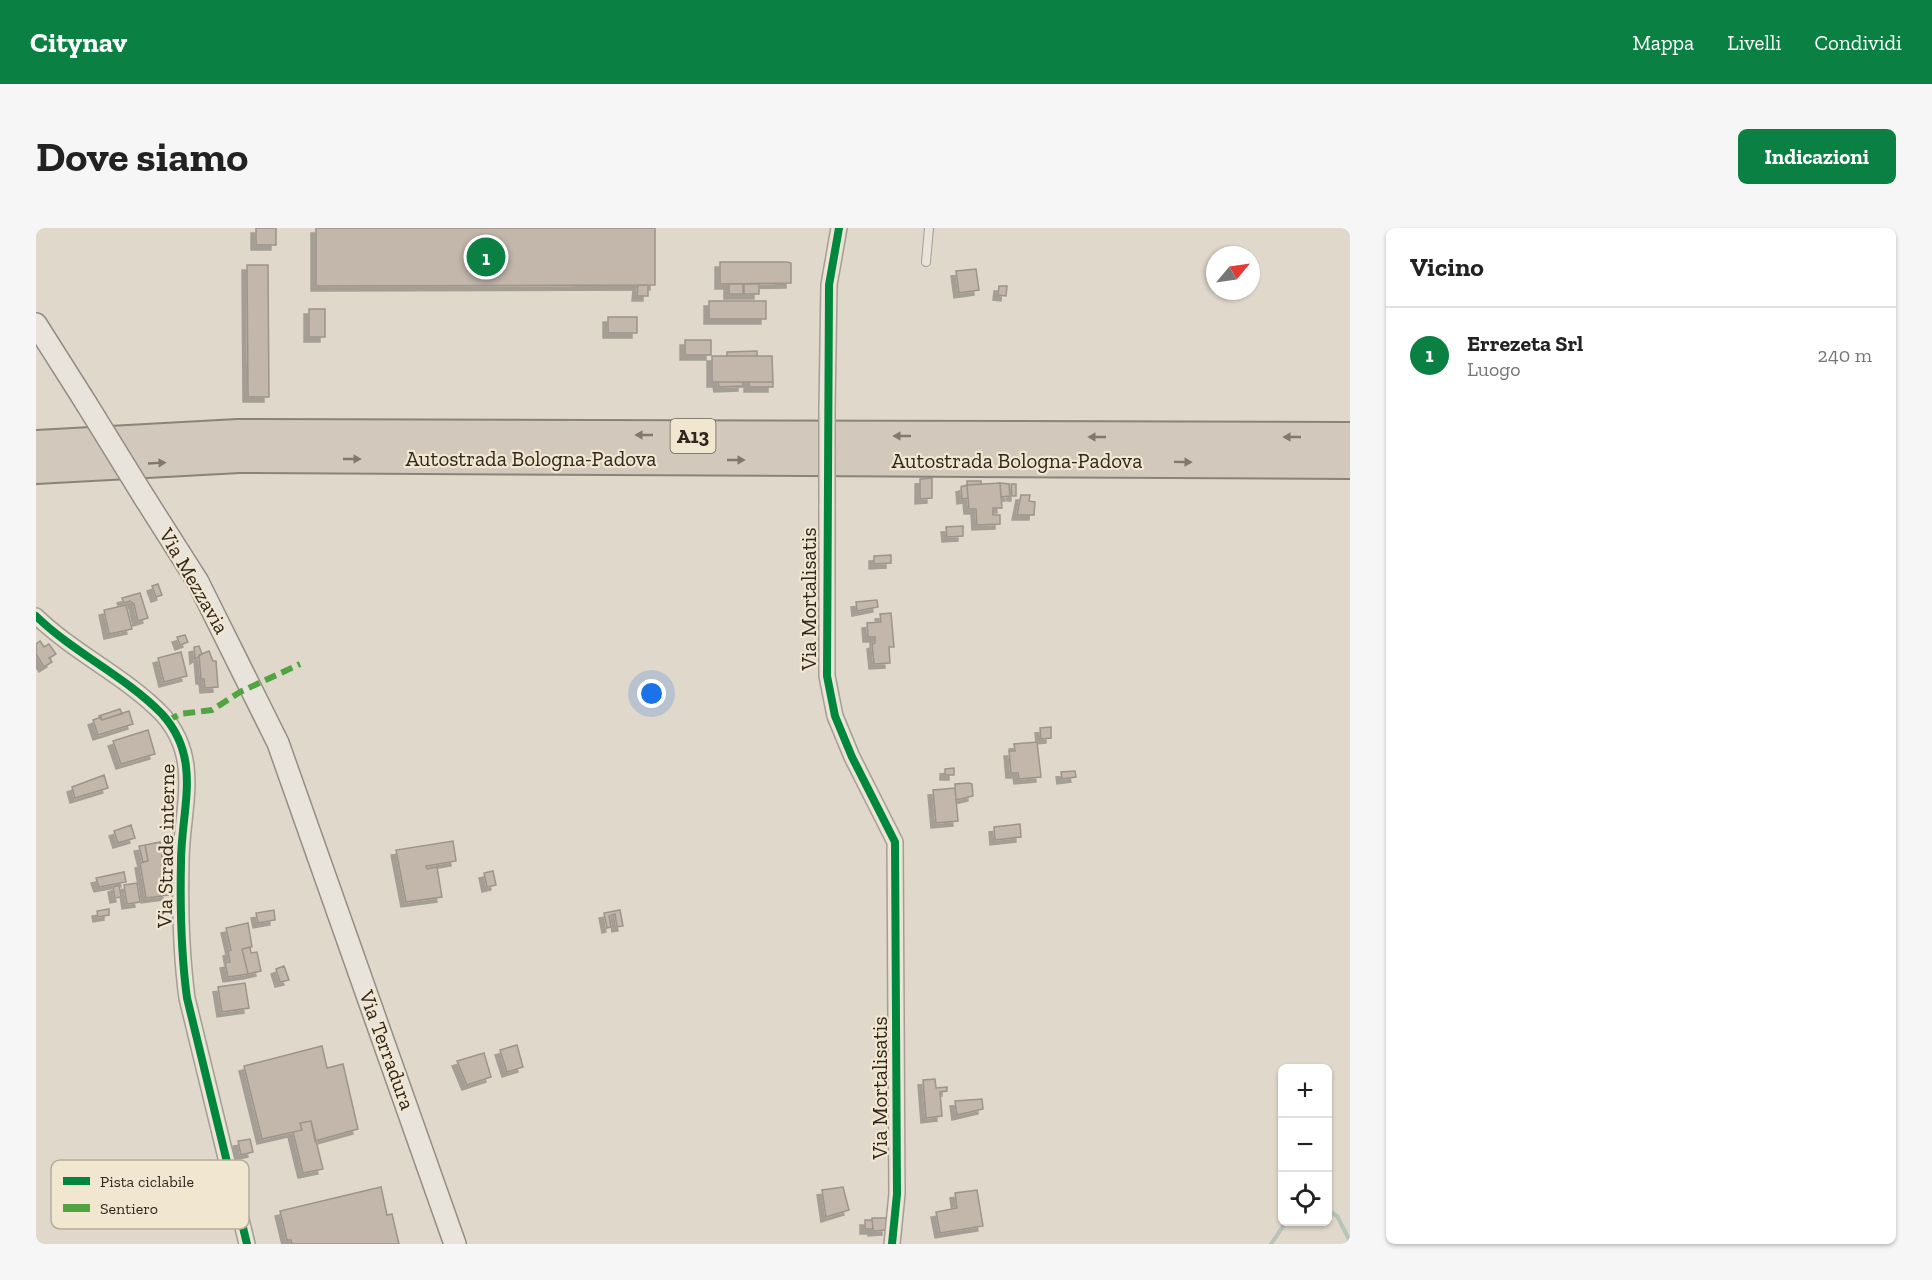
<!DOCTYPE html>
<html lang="it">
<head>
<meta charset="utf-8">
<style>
  :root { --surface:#fff; --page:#f6f6f6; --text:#222; --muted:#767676; --line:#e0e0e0; --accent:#0b8043 }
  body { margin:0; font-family:"Zilla Slab",serif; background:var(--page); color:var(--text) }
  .controls { position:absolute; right:18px; bottom:18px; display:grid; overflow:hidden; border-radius:9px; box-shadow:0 2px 4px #0004 }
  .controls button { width:54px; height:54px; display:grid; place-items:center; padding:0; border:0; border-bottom:2px solid var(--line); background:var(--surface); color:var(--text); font:30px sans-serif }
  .compass { position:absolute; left:1170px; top:18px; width:54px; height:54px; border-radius:50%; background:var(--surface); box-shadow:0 2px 4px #0004; rotate:61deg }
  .you { position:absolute; left:616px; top:466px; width:21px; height:21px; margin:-15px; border:4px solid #fff; border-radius:50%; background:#1a73e8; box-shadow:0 0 0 9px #1a73e833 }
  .badge { display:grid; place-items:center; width:39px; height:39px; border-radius:50%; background:var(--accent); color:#fff; font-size:20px; font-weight:700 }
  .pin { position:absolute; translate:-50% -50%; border:3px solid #fff; box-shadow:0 2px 6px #0006 }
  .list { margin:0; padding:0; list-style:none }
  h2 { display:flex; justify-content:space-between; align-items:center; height:78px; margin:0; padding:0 24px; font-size:26px }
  h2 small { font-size:20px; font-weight:400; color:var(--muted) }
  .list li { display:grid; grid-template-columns:39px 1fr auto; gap:18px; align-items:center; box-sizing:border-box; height:96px; padding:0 24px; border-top:2px solid var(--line) }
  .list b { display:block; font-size:22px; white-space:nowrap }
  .list p { margin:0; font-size:20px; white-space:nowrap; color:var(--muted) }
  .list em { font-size:20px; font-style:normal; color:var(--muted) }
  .icon { flex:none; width:33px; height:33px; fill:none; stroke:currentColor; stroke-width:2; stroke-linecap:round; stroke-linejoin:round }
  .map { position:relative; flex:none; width:1314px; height:1016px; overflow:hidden; border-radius:9px }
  header { display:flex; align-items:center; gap:36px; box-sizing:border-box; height:84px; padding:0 30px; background:var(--accent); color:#fff }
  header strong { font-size:28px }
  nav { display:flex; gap:33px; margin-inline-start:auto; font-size:21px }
  .intro { display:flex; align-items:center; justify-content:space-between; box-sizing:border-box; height:144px; padding:0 36px }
  h1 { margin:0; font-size:42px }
  .button { padding:15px 27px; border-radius:9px; background:var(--accent); color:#fff; font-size:21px; font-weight:700 }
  main { display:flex; gap:36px; padding:0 36px }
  aside { flex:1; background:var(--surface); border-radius:9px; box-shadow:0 2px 4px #0004 }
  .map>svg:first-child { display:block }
</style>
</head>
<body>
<header>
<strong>Citynav</strong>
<nav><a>Mappa</a><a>Livelli</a><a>Condividi</a></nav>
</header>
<div class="intro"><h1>Dove siamo</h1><a class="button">Indicazioni</a></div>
<main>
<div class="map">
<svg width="1314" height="1016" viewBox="0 0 1314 1016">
  <defs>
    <filter id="shadow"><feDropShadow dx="-5" dy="5" stdDeviation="0" flood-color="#0004"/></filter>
  </defs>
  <rect width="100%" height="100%" fill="#e0d8ca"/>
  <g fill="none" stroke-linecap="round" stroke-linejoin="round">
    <path stroke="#b6c4ba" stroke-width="4" d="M1292,982L1301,988L1314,1013
      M1235,1016L1250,994"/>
  </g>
  <path fill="#c3b7ac" stroke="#9f948a" stroke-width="1.5" filter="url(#shadow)" d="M220,0H240V17H220Z
    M280,0H619V57L280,58Z
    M684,34H751L755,35V55L684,56Z
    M211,37H232L233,169H212Z
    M940,41L943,62L923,65L920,43Z
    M693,56H707V66H693Z
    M708,56H723V66H708Z
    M602,57H612V68H601Z
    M963,58H971L970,68L962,67Z
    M673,73H730V91H673Z
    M273,81H289V109H273Z
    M572,89H601V105H572Z
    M649,112H675V127H649Z
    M721,123V128H691V124Z
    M676,128H736L737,154H676Z
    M682,154H707V158L683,159Z
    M713,154H737V159H713Z
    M896,250V270L884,271V251Z
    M931,253H945V256L931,257Z
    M964,255L966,280H957V287H964V296L941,297L940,281H933L931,257Z
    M964,255L973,256L974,268L965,269Z
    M975,256H980V268H976Z
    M931,257L932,270L926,271L925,259Z
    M985,267H994L993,273L999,274L998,287H981Z
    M927,298V308L911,309L910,299Z
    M855,327V335L838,336V328Z
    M122,356L126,367L120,369L116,358Z
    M104,365L112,390L102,393L98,376L94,373L88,375L86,370Z
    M841,372L842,379L821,383L820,374Z
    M90,377L96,401L73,406L68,382Z
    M855,385L858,419H853L854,435L838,436L836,416L839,415V409H832L831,395L845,394L844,386Z
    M149,407L152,414L144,417L141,409Z
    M4,413L8,419L13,416L20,426L13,430L16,434L8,439L0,426V416Z
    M163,418L166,426L159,431L158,419Z
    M173,423L177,433H180L182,459L169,460L168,451H165L163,427Z
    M145,424L151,448L128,454L122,430Z
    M84,481L86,486L66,492L64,490L63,488Z
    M93,483L97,496L62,507L57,492L65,489L66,492Z
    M1015,499V510L1005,511L1004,500Z
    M112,502L119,526L85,536L77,513Z
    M1001,514L1005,549L983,551L982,545H975L973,523H979L978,516Z
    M918,540V547H909V541Z
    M1039,543L1040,549L1026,551L1025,544Z
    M68,547L72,560L39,570L36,559Z
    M933,555L936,556L937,568L920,572L919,556Z
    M919,560L922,593L900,595L897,562Z
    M984,596L985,609L959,612L958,599Z
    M95,597L99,610L82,615L78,603Z
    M417,613L420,633L390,638L391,641L401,639L406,669L370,674L360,622Z
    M124,614L132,667L110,670L104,635L112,633L109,617Z
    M109,617L112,633L107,634L103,618Z
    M457,643L460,657L451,659L448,645Z
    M88,644L90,654L63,659L60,650Z
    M101,655L104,674L91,676L88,657Z
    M83,657L85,669L79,670L77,659Z
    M73,681V687L62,689L61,683Z
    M238,682L239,692L222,695L220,685Z
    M584,682L587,698L581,699L579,686L573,688L575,699L571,700L568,685Z
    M212,695L216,719L206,721L212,746L192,749L189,735L194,734L192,723L195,722L190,700Z
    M214,719L215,725L221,724L225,743L212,746L206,721Z
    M248,738L253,752L244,754L240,741Z
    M209,755L213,780L186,784L182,759Z
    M481,817L487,839L471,844L464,822Z
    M286,818L291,840L307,836L322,901L279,913L275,893L264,895L266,902L226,911L208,838Z
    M448,825L455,849L431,857L421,833Z
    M899,851L900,860L911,859V863L904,864L906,888L890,890L887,852Z
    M946,871L947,881L921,887L919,873Z
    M275,893L287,941L267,945L257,904L266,902L264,895Z
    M214,911L217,924L205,927L202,913Z
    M345,959L351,987L356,986L363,1016H256L255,1012H251L244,983Z
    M807,959L813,982L790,989L786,962Z
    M941,962L947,998L904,1005L900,984L921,980L919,965Z
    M836,990H851V1002L837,1003Z
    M829,992H836L837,1001H829Z"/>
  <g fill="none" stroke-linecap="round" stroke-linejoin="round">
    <defs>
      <path id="lane" d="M890,34L893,0"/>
      <path id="street" d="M791,181L793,57L803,0
        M791,277V448L799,488L816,529L859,614L861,966L856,1016
        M0,388C38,425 89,448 126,486C167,531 145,581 145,634C144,679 145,725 151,770L211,1016"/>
      <path id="secondary" d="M0,96L50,175
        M108,269L162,354L242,515L419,1016"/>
      <path id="highway" d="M0,217L202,206L1314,209
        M0,241L203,230L1314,236"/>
    </defs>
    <use href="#lane" stroke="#a59d94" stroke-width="10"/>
    <use href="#street" stroke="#a59d94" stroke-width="18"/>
    <use href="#secondary" stroke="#948d84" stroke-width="24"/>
    <use href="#highway" stroke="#8a837a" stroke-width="32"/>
    <use href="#lane" stroke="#e8e4db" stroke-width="8"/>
    <use href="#street" stroke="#e8e4db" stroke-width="15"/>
    <use href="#secondary" stroke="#e8e4db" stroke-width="21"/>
    <use href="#highway" stroke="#d2c9bc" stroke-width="28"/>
    <defs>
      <path id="street-bridge" d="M791,181V277"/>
      <path id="secondary-bridge" d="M50,175L108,269"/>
    </defs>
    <use href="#street-bridge" stroke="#a59d94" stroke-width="18" stroke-linecap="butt"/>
    <use href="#secondary-bridge" stroke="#948d84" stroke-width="24" stroke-linecap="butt"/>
    <use href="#street-bridge" stroke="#e8e4db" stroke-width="15"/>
    <use href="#secondary-bridge" stroke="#e8e4db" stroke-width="21"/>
    <path stroke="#52a341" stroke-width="6" stroke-dasharray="12 6" stroke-linecap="butt" d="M131,493L144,486L176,482L204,464L264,436"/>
    <defs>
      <path id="cycleway" d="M803,0L793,57L791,448L799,488L816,529L859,614L861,966L856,1016
        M0,388C38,425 89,448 126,486C167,531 145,581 145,634C144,679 145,725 151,770L211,1016"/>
    </defs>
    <use href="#cycleway" stroke="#f1e6d0" stroke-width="11"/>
    <use href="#cycleway" stroke="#00873e" stroke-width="8"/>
  </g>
  <defs><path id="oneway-solid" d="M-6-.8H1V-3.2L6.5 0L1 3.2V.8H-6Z" transform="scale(1.5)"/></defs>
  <g fill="#82786d">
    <use href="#oneway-solid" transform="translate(608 207) rotate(-180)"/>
    <use href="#oneway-solid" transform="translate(866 208) rotate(-180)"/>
    <use href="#oneway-solid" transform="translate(1061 209) rotate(180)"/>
    <use href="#oneway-solid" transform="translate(1256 209) rotate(180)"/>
    <use href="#oneway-solid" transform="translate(316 231)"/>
    <use href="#oneway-solid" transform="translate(700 232)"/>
    <use href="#oneway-solid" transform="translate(1147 234) rotate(1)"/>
    <use href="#oneway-solid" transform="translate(121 235) rotate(-3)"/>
  </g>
  <g text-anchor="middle" stroke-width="4.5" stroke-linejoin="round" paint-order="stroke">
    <rect fill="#f1e6d0" stroke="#6b6053" stroke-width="1.5" x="634.5" y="191" width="45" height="34" rx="4.5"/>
    <g font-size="20" font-weight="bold" fill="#31261e">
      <text x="657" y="215">A13</text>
    </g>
    <g font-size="21" fill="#31261e" stroke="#f1e6d0">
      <text x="495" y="238">Autostrada Bologna-Padova</text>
      <text x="981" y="240">Autostrada Bologna-Padova</text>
      <text transform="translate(158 353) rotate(60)" y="7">Via Mezzavia</text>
      <text transform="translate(773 371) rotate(-90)" y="7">Via Mortalisatis</text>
      <text transform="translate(130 618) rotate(-89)" y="7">Via Strade interne</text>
      <text transform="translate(351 822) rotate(70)" y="7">Via Terradura</text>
      <text transform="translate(844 860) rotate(-90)" y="7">Via Mortalisatis</text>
    </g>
  </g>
  <rect x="15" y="932" width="198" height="69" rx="9" fill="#f1e6d0" stroke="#b7ac9b" stroke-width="1.5"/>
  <rect x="27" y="949" width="27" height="8" fill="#00873e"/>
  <rect x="27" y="976" width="27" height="8" fill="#52a341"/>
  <g font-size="16" fill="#31261e">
    <text x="64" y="959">Pista ciclabile</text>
    <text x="64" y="986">Sentiero</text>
  </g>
</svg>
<div class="controls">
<button>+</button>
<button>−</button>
<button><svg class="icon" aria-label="locate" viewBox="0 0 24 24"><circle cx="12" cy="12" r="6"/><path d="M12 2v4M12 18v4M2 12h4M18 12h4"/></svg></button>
</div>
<svg class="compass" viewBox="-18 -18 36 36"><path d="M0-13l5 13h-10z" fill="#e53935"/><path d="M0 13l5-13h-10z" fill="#767676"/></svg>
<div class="you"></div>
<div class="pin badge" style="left:450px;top:29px">1</div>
</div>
<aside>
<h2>Vicino<small></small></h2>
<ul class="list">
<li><span class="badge">1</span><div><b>Errezeta Srl</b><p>Luogo</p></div><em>240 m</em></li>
</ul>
</aside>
</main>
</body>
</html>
